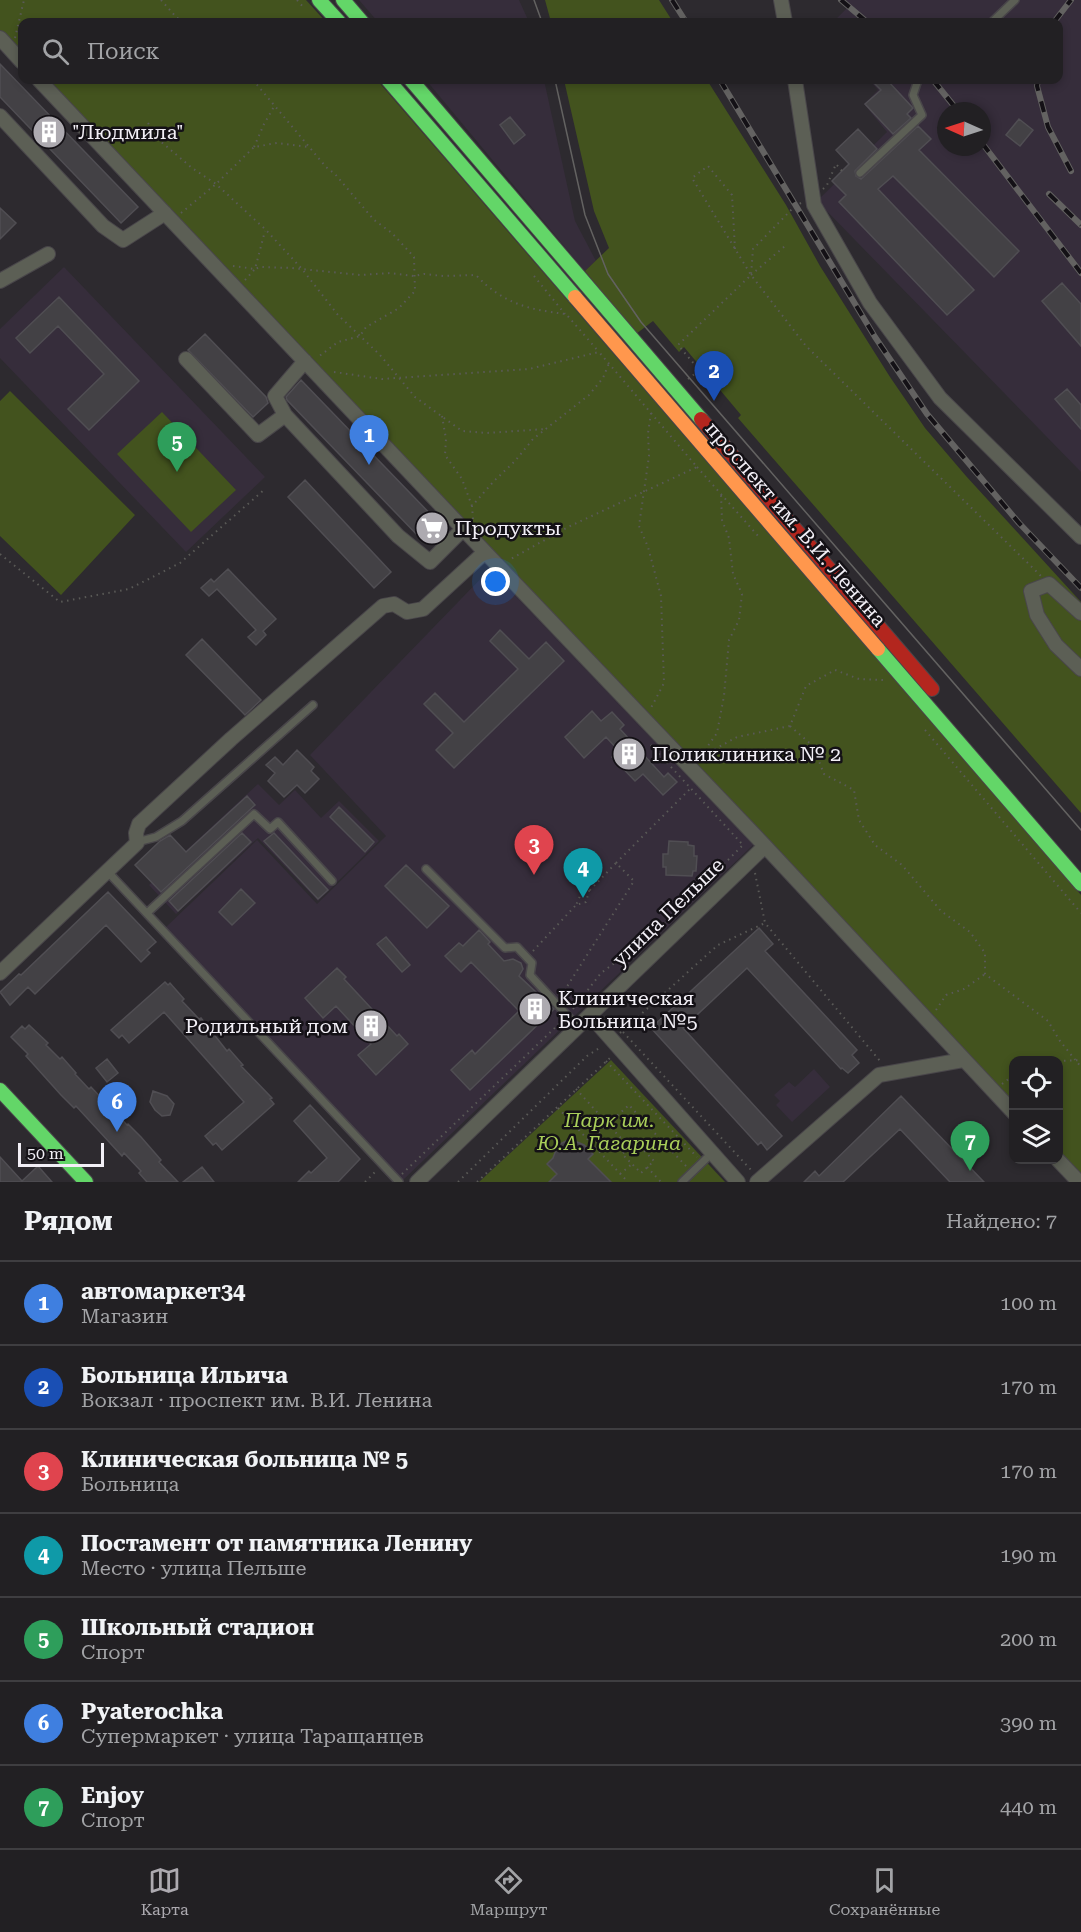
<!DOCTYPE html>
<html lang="ru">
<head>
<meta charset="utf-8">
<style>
  :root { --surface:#222023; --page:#2e2d30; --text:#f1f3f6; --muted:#a2a3a6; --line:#3f3e41; --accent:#adaab0 }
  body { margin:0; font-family:"Roboto Serif",serif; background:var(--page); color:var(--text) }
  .controls { position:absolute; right:18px; bottom:18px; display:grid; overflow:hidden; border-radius:12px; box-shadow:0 3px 9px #0003 }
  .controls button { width:54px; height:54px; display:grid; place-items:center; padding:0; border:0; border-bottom:2px solid var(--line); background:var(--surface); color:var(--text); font:30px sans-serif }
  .compass { position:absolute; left:937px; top:102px; width:54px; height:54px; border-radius:50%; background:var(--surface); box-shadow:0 3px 9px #0003; rotate:273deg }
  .scale { position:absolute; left:18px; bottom:15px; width:86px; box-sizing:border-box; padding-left:6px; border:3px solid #f2eff6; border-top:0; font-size:16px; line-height:21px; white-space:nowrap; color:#f2eff6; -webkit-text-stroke:4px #141116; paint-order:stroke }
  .you { position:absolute; left:496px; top:582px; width:21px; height:21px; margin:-15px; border:4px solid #fff; border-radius:50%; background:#1a73e8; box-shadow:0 0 0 9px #1a73e833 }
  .badge { display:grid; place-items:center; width:39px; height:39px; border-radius:50%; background:var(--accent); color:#fff; font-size:20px; font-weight:700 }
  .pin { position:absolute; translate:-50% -50px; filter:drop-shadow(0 2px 3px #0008) }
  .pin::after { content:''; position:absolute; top:32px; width:21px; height:18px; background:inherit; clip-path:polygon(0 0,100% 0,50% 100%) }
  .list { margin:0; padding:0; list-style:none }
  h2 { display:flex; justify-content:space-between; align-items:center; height:78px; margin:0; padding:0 24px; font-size:26px }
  h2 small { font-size:20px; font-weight:400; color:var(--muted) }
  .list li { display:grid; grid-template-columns:39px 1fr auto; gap:18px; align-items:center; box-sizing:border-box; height:84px; padding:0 24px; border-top:2px solid var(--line) }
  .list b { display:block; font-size:22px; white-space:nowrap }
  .list p { margin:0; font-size:20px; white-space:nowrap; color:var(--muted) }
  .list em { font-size:20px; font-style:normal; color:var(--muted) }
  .icon { flex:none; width:33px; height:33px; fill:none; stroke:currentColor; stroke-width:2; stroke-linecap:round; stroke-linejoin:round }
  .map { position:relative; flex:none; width:1081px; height:1182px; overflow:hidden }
  .search { position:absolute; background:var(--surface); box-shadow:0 3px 9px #0003; left:18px; right:18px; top:18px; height:66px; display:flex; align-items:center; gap:15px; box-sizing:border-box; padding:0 21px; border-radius:12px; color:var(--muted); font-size:22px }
  .sheet { height:666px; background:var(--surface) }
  nav { display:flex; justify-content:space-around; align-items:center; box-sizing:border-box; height:84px; border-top:2px solid var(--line); background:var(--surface); font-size:16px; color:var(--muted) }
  nav a { display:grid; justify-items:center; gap:3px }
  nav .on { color:var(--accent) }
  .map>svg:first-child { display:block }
</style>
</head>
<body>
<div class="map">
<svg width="1081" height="1182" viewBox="0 0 1081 1182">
  <rect width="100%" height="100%" fill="#2d2a2f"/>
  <path fill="#362d3b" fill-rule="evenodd" d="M359,0H519L529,22H378Z
    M841,0H1081V472L817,201L887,132L864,104L878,90L869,80H1058V22H833L848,7ZM946,111H982V147H946Z
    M426,80H544L575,221L596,261L585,271Z
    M64,267L265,477L186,552L0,358V329Z
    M490,569L753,845L403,1180L165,928L257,840L317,904L386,836L310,755Z
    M258,784L279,805L295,790L321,818L339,801L379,841L318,901L258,838L176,914L149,885Z
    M814,1069L830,1087L792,1122L776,1105L780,1101L774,1095L789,1082L795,1087Z"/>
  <path fill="#43531e" d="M0,0H306L326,22H22V55L0,31Z
    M545,0H659L673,22H551Z
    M46,80H377L1081,895V1175L1059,1152L1058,1060H1014L1013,1104Z
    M564,80H707L786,205L820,266L890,377L925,428L966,476L1081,602V813L738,418L741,415L684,347L679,352L653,321L636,334L585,271L609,248L594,211Z
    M10,391L135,515L61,595L0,536V401Z
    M162,412L236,490L191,532L117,454Z
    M611,1060L725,1182H479Z"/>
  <path fill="#434145" stroke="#504e53" stroke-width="1.5" d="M0,64L138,207L121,223L0,97Z
    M871,80H887L913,108L907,114L911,118L893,134L865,104L881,90Z
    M510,117L525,135L514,144L500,125Z
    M1019,119L1033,130L1020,146L1006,135Z
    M918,126L931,139L919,150L1019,251L994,277L893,176L878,189L974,290L947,315L839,202L846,195L832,181L849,164L836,150L858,129L877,149L855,171L856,176L861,179Z
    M0,208L16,223L0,239Z
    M1062,283L1081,304V346L1042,301Z
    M59,297L139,381L89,430L68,409L104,374L58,326L30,353L16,338Z
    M205,334L266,397L268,403L253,417L188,350Z
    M301,380L439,523L422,540L287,400L286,397Z
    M1067,389L1081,405V429L1055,399Z
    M305,480L391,572L374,588L288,497Z
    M228,569L276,619L263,631L266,635L256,645L248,637L256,630L217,589L209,596L201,588L211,579L214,582Z
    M500,630L529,659L546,642L564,661L454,768L436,750L453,733L424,704L435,693L464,722L518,669L490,641Z
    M202,639L261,700L245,715L186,655Z
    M592,711L601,721L612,712L624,725L620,729L664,777L668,773L677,782L663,795L643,774L635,781L612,757L619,751L606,737L584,758L565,737Z
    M297,750L314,767L311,771L319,779L305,793L297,785L284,797L268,781L275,773L266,765L275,757L283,765Z
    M247,796L255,805L161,892L135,865L160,841L170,835L186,852Z
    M339,807L374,842L365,852L330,817Z
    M242,833L251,842L178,911L169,901Z
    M274,833L328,890L318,899L264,841Z
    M669,841L688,842V845L694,846V856H697L696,871H693L692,876L666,875V867H663V854H668Z
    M406,865L449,906L427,928L385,886Z
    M241,889L255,903L232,925L219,912Z
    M108,892L156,942L147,950L150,953L141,962L106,925L35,994L28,987L10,1005L0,992L19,974L21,975Z
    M759,928L773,944L765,951L857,1050L852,1055L859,1063L848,1073L842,1068L841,1069L747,968L683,1028L782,1136L767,1150L761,1142L758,1145L651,1028Z
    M479,930L490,942L488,944L504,961L513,959L521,963L523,969L519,976L554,1009L470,1090L451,1070L472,1050L475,1054L519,1011L471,962L461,972L445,956L459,943L463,946Z
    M386,937L410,965L402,972L377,944Z
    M337,968L346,977L344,979L397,1036L399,1034L408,1044L376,1075L358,1055L371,1044L336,1006L323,1018L305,998Z
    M165,982L168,985L170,983L184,999L182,1001L199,1019L201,1018L227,1051L229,1049L243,1065L241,1066L272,1098L270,1099L274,1104L222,1150L216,1143L213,1145L205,1136L244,1102L164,1012L129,1043L122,1035L119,1038L111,1030Z
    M29,1025L48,1043L46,1045L60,1059L62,1057L76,1073L75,1074L89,1089L91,1087L127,1125L128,1124L141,1137L161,1160L159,1162L178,1182H147L139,1173L141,1171L124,1153L122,1156L76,1106L74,1108L61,1095L26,1056L28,1054L11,1037L22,1026L25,1029Z
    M107,1059L118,1073L107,1082L96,1068Z
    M153,1091L167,1096L174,1104L170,1115L162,1116L155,1110L150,1102Z
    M901,1096L984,1182H950L900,1129L843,1182H804L815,1171L819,1176Z
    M310,1105L360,1159L338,1182H298L309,1171L311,1173L327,1158L294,1121Z
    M570,1139L584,1145L593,1154L588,1159L611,1182H549L557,1174L547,1164L553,1158L558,1145Z
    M0,1157L22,1181L38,1166L52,1182H0Z
    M202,1167L214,1182H183Z"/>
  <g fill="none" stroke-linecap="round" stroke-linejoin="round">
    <defs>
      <path id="lane" d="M992,22L1015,0
        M860,173L922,115L913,95L918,80
        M137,842L156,837L182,821L313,705
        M426,869L505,948L517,947L532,963L530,975L578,1027
        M107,871L399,1182
        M147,913L254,814L270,829L278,822L332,881
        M682,1182L712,1153"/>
      <path id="street" d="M781,0L785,22
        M0,38L22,62
        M39,80L485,552L765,846L1014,1113
        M795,80L814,205L870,303L940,398L1081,537
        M0,116L103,226L123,240L165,213
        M0,281L48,254
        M186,359L258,435L285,415
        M305,361L275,396L285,415L398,536L430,562L463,529
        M1081,613L1049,584L1031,591L1037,615L1056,645L1081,669
        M0,973L137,843L136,833L139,824L231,739L383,606L394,604L407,612L423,609L485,552
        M590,1015L738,1182
        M1058,1160L1079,1182
        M417,1182L765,846
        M757,1182L879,1075L963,1060"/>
      <path id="fast" d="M319,0L339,22
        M343,0L362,22
        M388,80L575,297
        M411,80L701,419
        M878,649L1081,884
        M0,1090L86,1182"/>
      <path id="slow" d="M575,297L878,649"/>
      <path id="jam" d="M701,419L932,689"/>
    </defs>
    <use href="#lane" stroke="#49464a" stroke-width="10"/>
    <use href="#street" stroke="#49464a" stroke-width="16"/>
    <use href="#fast" stroke="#49464a" stroke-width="16"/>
    <use href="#slow" stroke="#49464a" stroke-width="16"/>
    <use href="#jam" stroke="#49464a" stroke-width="16"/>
    <path stroke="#5a5a57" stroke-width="2" stroke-dasharray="1.5 4.5" stroke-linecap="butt" d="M161,0L177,18L197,22
      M297,0L305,9
      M15,38L24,0
      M253,80L326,167L335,174L374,220L392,233L414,257L415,291L399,308L366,327L360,336L338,342L318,357
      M148,123L159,140L192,168L216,184L266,230L302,269L338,315L380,355L415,397L462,431L487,433L546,429
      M254,147L264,124L275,105
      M823,189L827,185L836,164L842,171
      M181,213L216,184L254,147L277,143L308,147
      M735,249L732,195L708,166L692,178L751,275L806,346L1041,576
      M233,266L255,269L260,267L292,268L360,275L390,273L414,276L424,274L443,276L476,275C502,303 529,310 566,314L599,352
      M751,275L785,246
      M534,276L565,314
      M245,280L255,269L265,231
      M334,372L382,379L529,369L599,352L697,467L568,527L509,560
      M701,372L678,345L751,275L753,249L795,206L801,203
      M688,379L700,370
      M651,413L648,433L649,456L639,526L648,547L661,596L664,683L651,708
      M442,416L446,439L445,455L462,479L472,506
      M697,467L759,537
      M473,519L472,506L494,481L515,461L533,439L589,395L603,378L609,363
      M0,554L60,602L129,589L180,563L264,490
      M790,726L813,746L824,774L854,790L859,820L875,845L902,865L941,911L970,932L985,953V974L1048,1021L1060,1041L1081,1067
      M925,730L1081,913
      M704,755L737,737L790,726L806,686L835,670L859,679L883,680
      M698,760L717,733L724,696L729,640L739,620L742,594L733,574L729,538L722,520L721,494
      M616,863L690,789
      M755,873L765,923L880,1061
      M533,951L576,905L586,902L589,891L580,896L576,905
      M561,996L634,881L616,863L589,891
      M573,1009L601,973L654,934L743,845L648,742
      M936,1010L946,995L964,989L985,974
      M623,1032L752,1171
      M620,1033L718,945L765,923
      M606,1061L697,1157
      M1058,1061L1081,1060
      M1002,1084L1014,1075
      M576,1089L608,1124L629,1105L660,1139L645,1152
      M558,1108L628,1182
      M660,1139L687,1167
      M590,1141L608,1124L629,1147
      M636,1142L654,1161L641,1173L622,1154Z
      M647,1167L661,1182
      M402,1174L561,1022
      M620,1174L632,1164
      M365,1182L376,1171
      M458,1182L587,1056L601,1047
      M477,1182L611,1057"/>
    <use href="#lane" stroke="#5c5f55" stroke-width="7"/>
    <use href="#street" stroke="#5c5f55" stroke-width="14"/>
    <use href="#fast" stroke="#63d668" stroke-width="14"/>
    <use href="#slow" stroke="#ff974d" stroke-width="14"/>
    <use href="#jam" stroke="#b3261e" stroke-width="14"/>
    <path stroke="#636261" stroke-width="1.5" d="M534,0L542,22
      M555,80L585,215L608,274L641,322L1081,830"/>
    <defs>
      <path id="rail" d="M672,0L686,22
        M841,0L867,22
        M1054,22L1071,0
        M720,80L875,337L927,414L1019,523L1081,588
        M933,80L958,111
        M1038,80L1037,86L1048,127L1071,171
        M982,143L1081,273
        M1049,194L1081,225"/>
    </defs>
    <use href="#rail" stroke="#636261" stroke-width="6"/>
    <use href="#rail" stroke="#141116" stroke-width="4" stroke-dasharray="11" stroke-linecap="butt"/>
  </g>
  <defs>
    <symbol id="building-disc" viewBox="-11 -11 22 22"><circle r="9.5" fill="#adaab0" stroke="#141116"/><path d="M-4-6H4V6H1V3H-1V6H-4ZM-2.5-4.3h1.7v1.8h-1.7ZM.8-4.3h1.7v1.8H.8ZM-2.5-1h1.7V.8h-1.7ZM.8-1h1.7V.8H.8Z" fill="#fff"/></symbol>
    <symbol id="supermarket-disc" viewBox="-11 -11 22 22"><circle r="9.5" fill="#adaab0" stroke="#141116"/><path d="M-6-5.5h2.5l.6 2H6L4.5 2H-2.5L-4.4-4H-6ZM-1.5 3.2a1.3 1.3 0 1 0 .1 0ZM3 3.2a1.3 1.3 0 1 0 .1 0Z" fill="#fff"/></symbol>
  </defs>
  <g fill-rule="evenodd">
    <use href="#building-disc" x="30" y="113" width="38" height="38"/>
    <use href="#supermarket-disc" x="413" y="509" width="38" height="38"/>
    <use href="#building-disc" x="610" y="735" width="38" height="38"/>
    <use href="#building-disc" x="516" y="990" width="38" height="38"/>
    <use href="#building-disc" x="352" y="1007" width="38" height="38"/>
  </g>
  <g text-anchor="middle" stroke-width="5" stroke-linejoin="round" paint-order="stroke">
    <g font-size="20" fill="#f2eff6" stroke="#141116" text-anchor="start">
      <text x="72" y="139">"Людмила"</text>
      <text x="455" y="535">Продукты</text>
      <text x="652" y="761">Поликлиника № 2</text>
      <text x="558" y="1005">Клиническая<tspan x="558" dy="23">Больница №5</tspan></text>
      <text x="348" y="1033" text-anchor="end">Родильный дом</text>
    </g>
    <g font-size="20" fill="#f2eff6" stroke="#141116">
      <text transform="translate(796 524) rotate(49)" y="7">проспект им. В.И. Ленина</text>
      <text transform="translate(668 912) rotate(-44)" y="7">улица Пельше</text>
    </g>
    <g font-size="20" font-style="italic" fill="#a9ce5a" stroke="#141116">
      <text x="609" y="1127">Парк им.<tspan x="609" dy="23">Ю.А. Гагарина</tspan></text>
    </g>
  </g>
</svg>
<div class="controls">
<button><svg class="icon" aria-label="locate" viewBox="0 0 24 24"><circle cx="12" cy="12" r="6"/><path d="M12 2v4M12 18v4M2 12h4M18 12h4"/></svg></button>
<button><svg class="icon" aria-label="layers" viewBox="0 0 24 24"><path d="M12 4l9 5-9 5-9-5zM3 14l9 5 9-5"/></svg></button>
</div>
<svg class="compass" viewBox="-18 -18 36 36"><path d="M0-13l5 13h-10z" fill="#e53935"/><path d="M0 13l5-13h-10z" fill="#a2a3a6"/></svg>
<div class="scale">50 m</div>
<div class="you"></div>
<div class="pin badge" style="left:369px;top:465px;background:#3f7fe0">1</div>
<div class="pin badge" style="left:714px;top:401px;background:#1a4fb4">2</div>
<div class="pin badge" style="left:534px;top:875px;background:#e0444e">3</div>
<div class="pin badge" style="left:583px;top:898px;background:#0f9aa8">4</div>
<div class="pin badge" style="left:177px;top:472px;background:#2e9e5b">5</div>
<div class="pin badge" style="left:117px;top:1132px;background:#3f7fe0">6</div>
<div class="pin badge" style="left:970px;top:1171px;background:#2e9e5b">7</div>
<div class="search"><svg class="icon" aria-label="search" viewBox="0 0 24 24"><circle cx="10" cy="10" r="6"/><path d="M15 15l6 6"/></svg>Поиск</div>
</div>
<section class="sheet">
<h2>Рядом<small>Найдено: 7</small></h2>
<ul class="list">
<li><span class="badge" style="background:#3f7fe0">1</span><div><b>автомаркет34</b><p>Магазин</p></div><em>100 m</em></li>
<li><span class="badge" style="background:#1a4fb4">2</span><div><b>Больница Ильича</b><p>Вокзал · проспект им. В.И. Ленина</p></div><em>170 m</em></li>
<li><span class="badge" style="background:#e0444e">3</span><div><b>Клиническая больница № 5</b><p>Больница</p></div><em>170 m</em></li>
<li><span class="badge" style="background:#0f9aa8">4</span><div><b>Постамент от памятника Ленину</b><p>Место · улица Пельше</p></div><em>190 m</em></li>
<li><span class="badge" style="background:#2e9e5b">5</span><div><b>Школьный стадион</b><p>Спорт</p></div><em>200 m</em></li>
<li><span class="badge" style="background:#3f7fe0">6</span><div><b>Pyaterochka</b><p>Супермаркет · улица Таращанцев</p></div><em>390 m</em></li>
<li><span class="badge" style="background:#2e9e5b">7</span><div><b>Enjoy</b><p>Спорт</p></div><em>440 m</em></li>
</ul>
</section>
<nav>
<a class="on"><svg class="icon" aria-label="map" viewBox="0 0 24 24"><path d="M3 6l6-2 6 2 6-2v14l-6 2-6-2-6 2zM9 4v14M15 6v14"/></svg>Карта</a>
<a><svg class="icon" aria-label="directions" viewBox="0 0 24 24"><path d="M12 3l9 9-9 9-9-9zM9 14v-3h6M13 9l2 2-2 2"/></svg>Маршрут</a>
<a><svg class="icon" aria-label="saved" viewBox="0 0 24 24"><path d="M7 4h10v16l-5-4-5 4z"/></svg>Сохранённые</a>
</nav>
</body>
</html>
